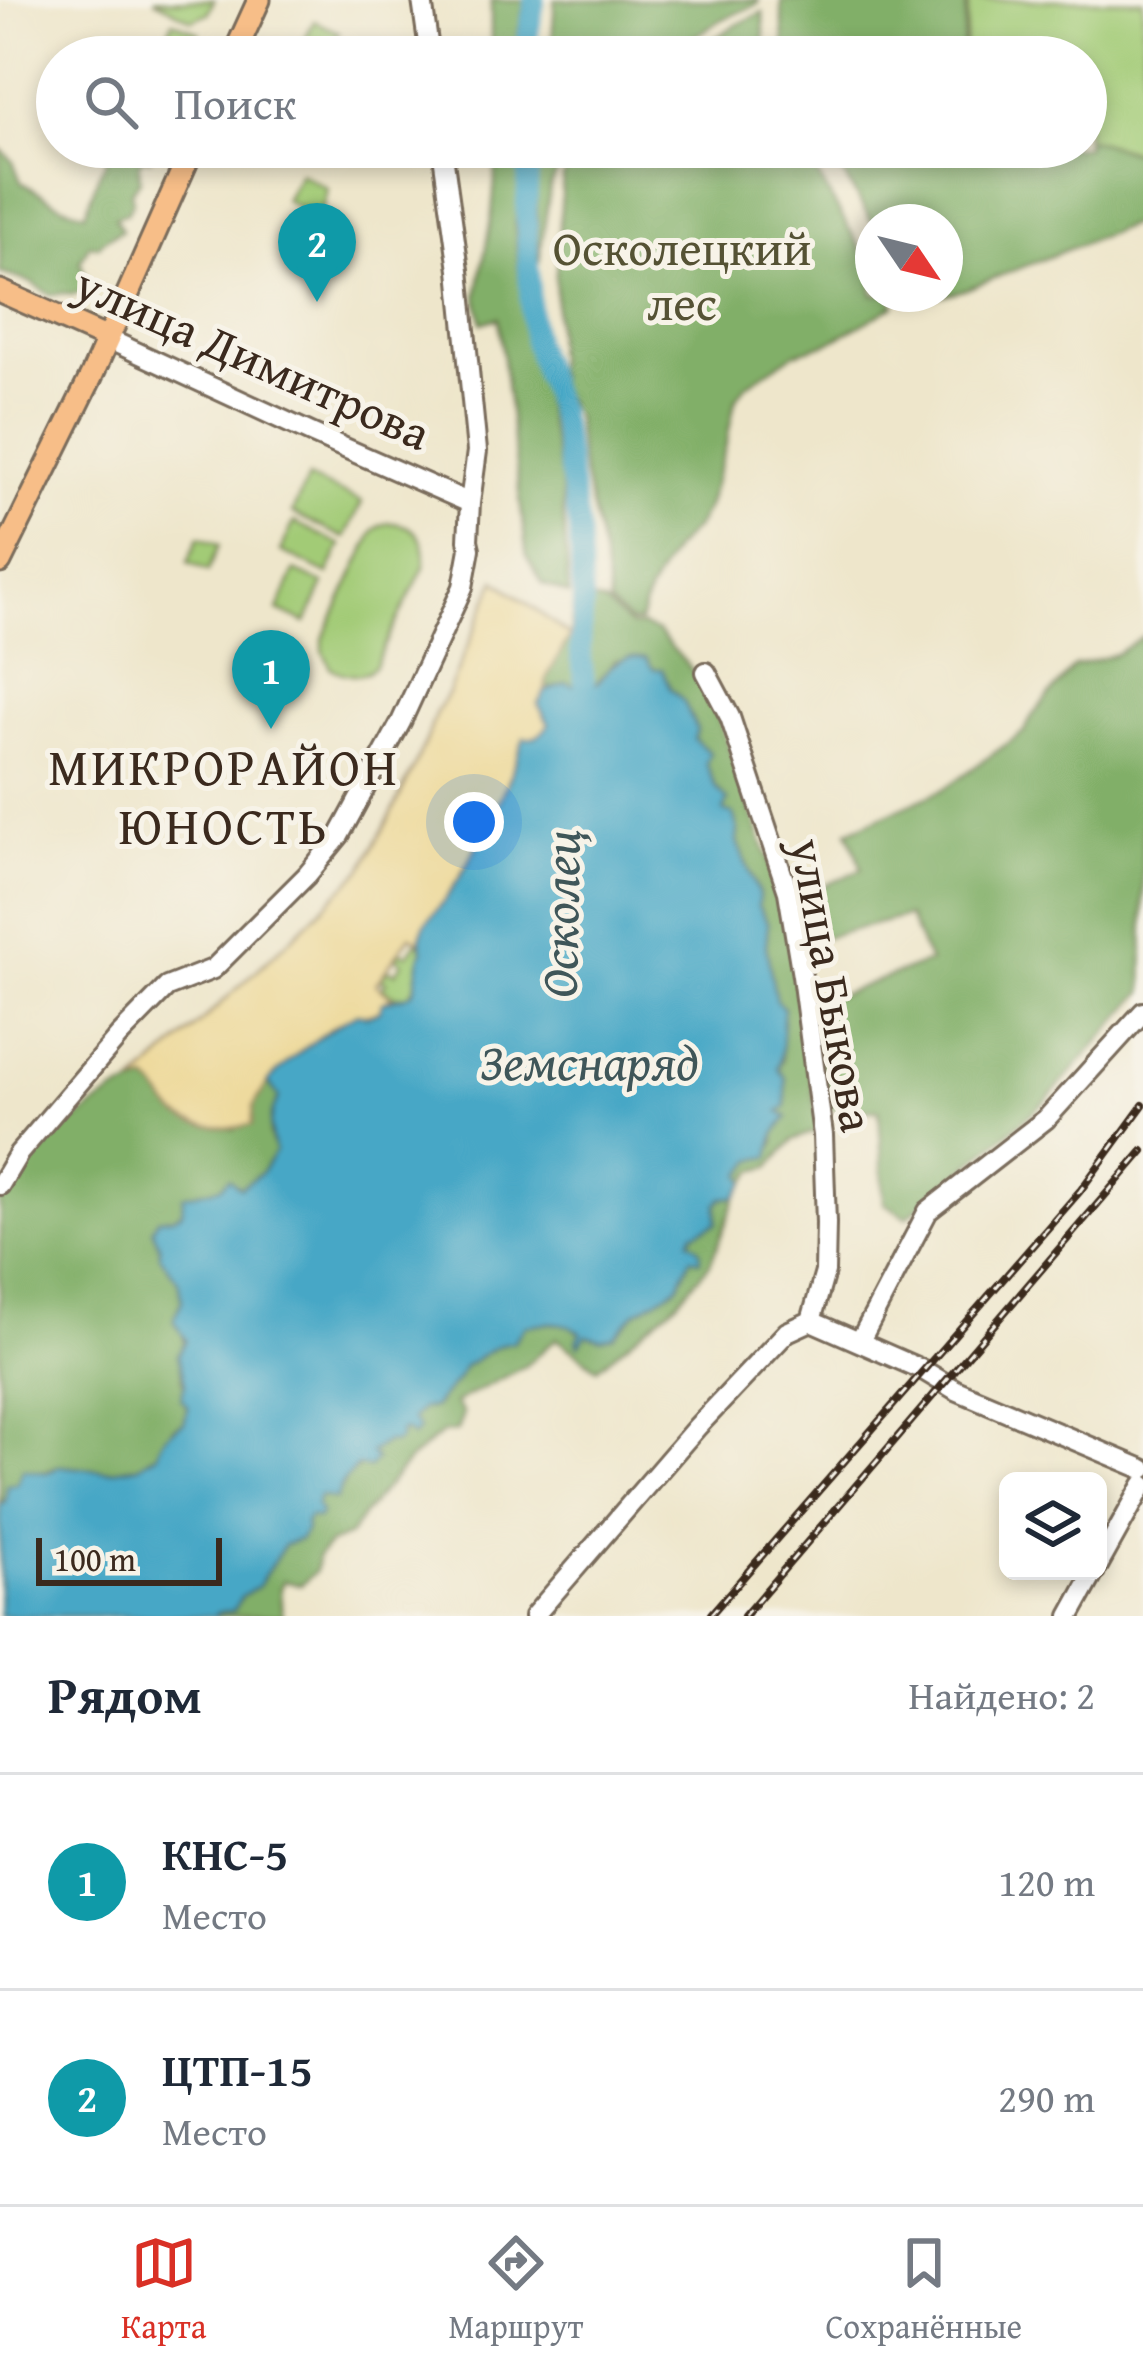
<!DOCTYPE html>
<html lang="ru">
<head>
<meta charset="utf-8">
<style>
  :root { --surface:#fff; --page:#f2f2f3; --text:#1f2937; --muted:#747a83; --line:#e0e1e3; --accent:#d93025 }
  body { margin:0; font-family:"Gentium Book Plus",serif; background:var(--page); color:var(--text) }
  .controls { position:absolute; right:36px; bottom:36px; display:grid; overflow:hidden; border-radius:18px; box-shadow:0 6px 18px #0003 }
  .controls button { width:108px; height:108px; display:grid; place-items:center; padding:0; border:0; border-bottom:3px solid var(--line); background:var(--surface); color:var(--text); font:60px sans-serif }
  .compass { position:absolute; left:855px; top:204px; width:108px; height:108px; border-radius:50%; background:var(--surface); box-shadow:0 6px 18px #0003; rotate:125deg }
  .scale { position:absolute; left:36px; bottom:30px; width:186px; box-sizing:border-box; padding-left:12px; border:6px solid #3b2a1e; border-top:0; font-size:33px; line-height:42px; white-space:nowrap; color:#3b2a1e; -webkit-text-stroke:9px #f7f3e8; paint-order:stroke }
  .you { position:absolute; left:474px; top:822px; width:42px; height:42px; margin:-30px; border:9px solid #fff; border-radius:50%; background:#1a73e8; box-shadow:0 0 0 18px #1a73e833 }
  .badge { display:grid; place-items:center; width:78px; height:78px; border-radius:50%; background:var(--accent); color:#fff; font-size:39px; font-weight:700 }
  .pin { position:absolute; translate:-50% -99px; filter:drop-shadow(0 3px 6px #0008) }
  .pin::after { content:''; position:absolute; top:63px; width:42px; height:36px; background:inherit; clip-path:polygon(0 0,100% 0,50% 100%) }
  .list { margin:0; padding:0; list-style:none }
  h2 { display:flex; justify-content:space-between; align-items:center; height:156px; margin:0; padding:0 48px; font-size:51px }
  h2 small { font-size:39px; font-weight:400; color:var(--muted) }
  .list li { display:grid; grid-template-columns:78px 1fr auto; gap:36px; align-items:center; box-sizing:border-box; height:216px; padding:0 48px; border-top:3px solid var(--line) }
  .list b { display:block; font-size:45px; white-space:nowrap }
  .list p { margin:0; font-size:39px; white-space:nowrap; color:var(--muted) }
  .list em { font-size:39px; font-style:normal; color:var(--muted) }
  .icon { flex:none; width:66px; height:66px; fill:none; stroke:currentColor; stroke-width:2; stroke-linecap:round; stroke-linejoin:round }
  .map { position:relative; flex:none; width:1143px; height:1616px; overflow:hidden }
  .search { position:absolute; background:var(--surface); box-shadow:0 6px 18px #0003; left:36px; right:36px; top:36px; height:132px; display:flex; align-items:center; gap:30px; box-sizing:border-box; padding:0 42px; border-radius:66px; color:var(--muted); font-size:45px }
  .sheet { height:588px; background:var(--surface) }
  nav { display:flex; justify-content:space-around; align-items:center; box-sizing:border-box; height:168px; border-top:3px solid var(--line); background:var(--surface); font-size:33px; color:var(--muted) }
  nav a { display:grid; justify-items:center; gap:6px }
  nav .on { color:var(--accent) }
  .map>svg:first-child { display:block }
</style>
</head>
<body>
<div class="map">
<svg width="1143" height="1616" viewBox="0 0 1143 1616">
  <rect width="100%" height="100%" fill="#f7f3e8"/>
  <filter id="ink" filterUnits="userSpaceOnUse"><feTurbulence type="fractalNoise" baseFrequency=".00833" numOctaves="2"/><feDisplacementMap in="SourceGraphic" scale="24" xChannelSelector="R" yChannelSelector="G"/><feConvolveMatrix kernelMatrix="1 2 1 2 8 2 1 2 1" color-interpolation-filters="sRGB"/></filter>
  <filter id="wash" filterUnits="userSpaceOnUse"><feTurbulence type="fractalNoise" baseFrequency=".004" numOctaves="4" result="noise"/><feDisplacementMap in="SourceGraphic" scale="48" xChannelSelector="R" yChannelSelector="G"/><feGaussianBlur stdDeviation="2.7" result="paint"/><feColorMatrix in="noise" values="0 0 0 0 0 0 0 0 0 0 0 0 0 0 0 0 0 1.4 0 .05"/><feComposite in="paint" operator="in"/></filter>
  <g filter="url(#wash)">
    <rect width="100%" height="100%" fill="#eee6cb"/>
    <path fill="#a2cb76" stroke="#6e7a4a" stroke-width="3" d="M154,0H214L208,13L192,20Z
      M969,0H1143V154L1086,138V57H964Z
      M173,21L200,33L190,57H157Z
      M314,21L339,32L330,53L304,41Z
      M300,173L327,188L323,207L311,214L285,200Z
      M308,478L362,502L345,538L292,513Z
      M294,522L341,545L328,574L281,551Z
      M390,523C417,524 428,541 424,567L374,667C360,679 346,676 331,668L323,651V639L374,531L381,525Z
      M199,537L219,545L208,571L188,562Z
      M295,571L324,584L306,623L278,610Z
      M417,942L423,949C413,972 422,1016 382,988L386,982L381,979L388,969L395,973L402,963L396,957L400,951L407,955Z"/>
    <path fill="#81af67" stroke="#5e6c42" stroke-width="3" d="M491,0H525L517,41L518,57H491Z
      M555,0H758V4L723,19L661,57H541L552,39Z
      M781,0H967L962,57H785Z
      M763,12L765,57H686L734,26Z
      M1090,139L1143,155V220L964,290L919,301L915,294H945V222L873,224L827,147H1086V140Z
      M114,147H152L154,150L149,159L144,157L139,163L140,180L131,192L133,201L127,213L115,217L122,230L107,238L98,246L89,245L80,262L89,284L81,293L72,295L63,293L50,295L30,282L0,273V148L13,161L21,182L63,206L85,213L99,174Z
      M498,147H521L523,170L515,227L523,309L561,478L569,595L543,584L527,557L498,318L482,323L477,296L492,213Z
      M539,147H569L550,187L539,263L535,170Z
      M583,147H801L873,269V294H888L895,305L828,343L795,353L746,385L735,401L726,445L707,507L697,526L673,550L649,591L640,622H630L610,605L602,554L580,459L575,417L560,391L555,368L556,273L563,177Z
      M575,595L605,604L631,626H642L658,632L708,688L783,900L819,1130L793,1140L770,1167L754,1171L746,1182L742,1175L753,1160L775,1144V1134L787,1117L778,1112V1068L782,1060L780,1038L784,1008L776,1001L766,946L768,924L758,906L759,894L737,841L738,830L723,811L721,792L715,787L706,763L710,753L694,739L697,730L684,702L670,688L662,670L616,660L592,688L553,687L545,692L547,677L570,636Z
      M1143,636V992L1045,1102L907,1217L884,1203L879,1110L825,1109L814,1004L929,962L908,916L809,941L796,898L862,869L848,831L944,789L1025,731L1032,716L1074,666L1116,654Z
      M147,1081C158,1088 159,1095 167,1103C177,1112 220,1126 234,1129L268,1082L280,1097L269,1134L276,1152L261,1173L239,1189L221,1187L195,1193L182,1212L174,1217L182,1300L174,1320C194,1343 177,1352 182,1375C186,1395 189,1402 184,1423L173,1428L157,1454L138,1466L109,1471L60,1466L17,1483L0,1505V1200L43,1143L114,1093Z
      M736,1197L710,1264L675,1304L597,1368L557,1338L525,1366L455,1403L463,1414L457,1431L442,1433L409,1460L364,1514L349,1536L329,1544L318,1557L315,1572L301,1585L283,1581L280,1589L282,1616H216L217,1611H233L241,1597L258,1586L284,1545L305,1523L319,1496L336,1498C345,1476 353,1467 376,1460L370,1453L399,1432L418,1429L411,1419L422,1408H434C444,1392 457,1384 464,1366C480,1359 496,1342 513,1342L524,1326L541,1323L569,1324L586,1335L614,1336L635,1313L678,1286L691,1257L699,1260L689,1241L694,1233L716,1223L717,1204L722,1198Z"/>
    <path fill="#eeda9e" stroke="#94825e" stroke-width="3" d="M496,580L570,636L547,677L545,692L538,704L549,724C542,734 536,740 524,739C505,792 479,845 449,894C438,911 423,920 420,941L410,936L376,984L392,997L382,1003L380,1011L337,1024L301,1051L268,1082L254,1106L252,1125C229,1130 191,1129 173,1111C162,1101 161,1089 147,1081L134,1084L296,934L362,869L392,813L427,739L436,712L447,695Z"/>
    <path fill="#46a7c6" stroke="#406872" stroke-width="3" d="M631,657L646,658L653,669H662L670,688L684,702L697,730L694,739L710,753L706,763L715,787L728,800L724,811L733,814L738,830L737,842L759,895L758,906L768,924L766,946L776,1001L784,1008C782,1024 783,1057 778,1068L786,1079V1107L779,1112L788,1117L775,1134L770,1157L753,1160L742,1175L746,1182L736,1197L722,1198L717,1204V1223L694,1233L689,1241C698,1246 703,1249 700,1260L691,1258L678,1286L635,1313L614,1336L600,1339L586,1335L579,1345L577,1341L581,1332C564,1320 545,1322 525,1326L513,1342C496,1342 480,1359 464,1366C457,1384 444,1392 433,1408H422L412,1419L419,1430L412,1436L405,1430L400,1432V1438L395,1443L386,1442L371,1453L376,1460L369,1468L357,1466L342,1483L336,1499L319,1496L316,1505L321,1514L318,1519L309,1517L305,1523L306,1530L300,1539L284,1545L258,1586L241,1597L233,1611L217,1612L216,1616H0V1505L5,1502L7,1485L17,1483L23,1469L48,1473L60,1466L109,1471L138,1466L157,1454C161,1438 169,1431 184,1423L188,1407L181,1398L185,1383L178,1355L186,1340L174,1320L182,1300L178,1281L160,1256L159,1245L152,1229L158,1219L174,1217L182,1212L183,1196L221,1187L229,1178L240,1188L261,1173L275,1152C268,1129 268,1118 279,1097L268,1082C294,1054 324,1032 357,1013L368,1016L380,1011L382,1003C392,997 408,998 413,992C417,987 417,961 423,950C415,926 432,918 444,901C476,856 506,791 524,738C536,740 542,734 549,724L538,704L545,692L566,683C609,699 594,665 631,657Z"/>
    <g fill="none" stroke-linecap="round" stroke-linejoin="round">
      <path stroke="#46a7c6" stroke-width="21" d="M524,57L535,0
        M530,147L526,213L531,318L534,342L561,422L579,530L583,606L580,650L589,715"/>
    </g>
  </g>
  <g filter="url(#ink)">
    <g fill="none" stroke-linecap="round" stroke-linejoin="round">
      <defs>
        <path id="minor" d="M422,0L430,57
          M108,339L313,434L470,503
          M706,672L730,717L788,892L802,976L823,1135L826,1223L825,1272L811,1321
          M0,1185L19,1153L119,1036L167,987L213,969L307,875L339,836L401,722L463,587L470,549L468,540L470,503L477,451L459,270L442,147
          M860,1341L928,1211L1046,1119L1143,1012
          M1098,1566L1143,1485
          M534,1616L697,1427L787,1332L811,1321L923,1370L956,1390L1143,1469
          M1070,1616L1095,1571"/>
        <path id="major" d="M233,57L259,0
          M0,291L108,339
          M0,562L91,377L193,147"/>
      </defs>
      <use href="#minor" stroke="#7a6c5b" stroke-width="24"/>
      <use href="#major" stroke="#7a6c5b" stroke-width="27"/>
      <use href="#minor" stroke="#fff" stroke-width="18"/>
      <use href="#major" stroke="#f7be88" stroke-width="21"/>
      <defs>
        <path id="rail" d="M711,1614L1080,1191L1143,1105
          M744,1616L1143,1151"/>
      </defs>
      <use href="#rail" stroke="#3b2a1e" stroke-width="8"/>
      <use href="#rail" stroke="#f7f3e8" stroke-width="3" stroke-dasharray="9" stroke-linecap="butt"/>
    </g>
  </g>
  <g text-anchor="middle" stroke-width="10" stroke-linejoin="round" paint-order="stroke">
    <g font-size="48" fill="#555234" stroke="#f7f3e8">
      <text x="682" y="265">Осколецкий<tspan x="682" dy="55">лес</tspan></text>
    </g>
    <g font-size="48" fill="#3b2a1e" stroke="#f7f3e8">
      <text transform="translate(253 358) rotate(24)" y="17">улица Димитрова</text>
      <text transform="translate(833 985) rotate(80)" y="17">улица Быкова</text>
    </g>
    <g font-size="51" letter-spacing="3" fill="#3b2a1e" stroke="#f7f3e8">
      <text x="224" y="785">МИКРОРАЙОН<tspan x="224" dy="59">ЮНОСТЬ</tspan></text>
    </g>
    <g font-size="51" font-style="italic" fill="#3f5659" stroke="#f7f3e8">
      <text transform="translate(560 914) rotate(-89)" y="18">Осколец</text>
      <text x="589" y="1080">Земснаряд</text>
    </g>
  </g>
</svg>
<div class="controls">
<button><svg class="icon" aria-label="layers" viewBox="0 0 24 24"><path d="M12 4l9 5-9 5-9-5zM3 14l9 5 9-5"/></svg></button>
</div>
<svg class="compass" viewBox="-18 -18 36 36"><path d="M0-13l5 13h-10z" fill="#e53935"/><path d="M0 13l5-13h-10z" fill="#747a83"/></svg>
<div class="scale">100 m</div>
<div class="you"></div>
<div class="pin badge" style="left:271px;top:729px;background:#0f9aa8">1</div>
<div class="pin badge" style="left:317px;top:302px;background:#0f9aa8">2</div>
<div class="search"><svg class="icon" aria-label="search" viewBox="0 0 24 24"><circle cx="10" cy="10" r="6"/><path d="M15 15l6 6"/></svg>Поиск</div>
</div>
<section class="sheet">
<h2>Рядом<small>Найдено: 2</small></h2>
<ul class="list">
<li><span class="badge" style="background:#0f9aa8">1</span><div><b>КНС-5</b><p>Место</p></div><em>120 m</em></li>
<li><span class="badge" style="background:#0f9aa8">2</span><div><b>ЦТП-15</b><p>Место</p></div><em>290 m</em></li>
</ul>
</section>
<nav>
<a class="on"><svg class="icon" aria-label="map" viewBox="0 0 24 24"><path d="M3 6l6-2 6 2 6-2v14l-6 2-6-2-6 2zM9 4v14M15 6v14"/></svg>Карта</a>
<a><svg class="icon" aria-label="directions" viewBox="0 0 24 24"><path d="M12 3l9 9-9 9-9-9zM9 14v-3h6M13 9l2 2-2 2"/></svg>Маршрут</a>
<a><svg class="icon" aria-label="saved" viewBox="0 0 24 24"><path d="M7 4h10v16l-5-4-5 4z"/></svg>Сохранённые</a>
</nav>
</body>
</html>
